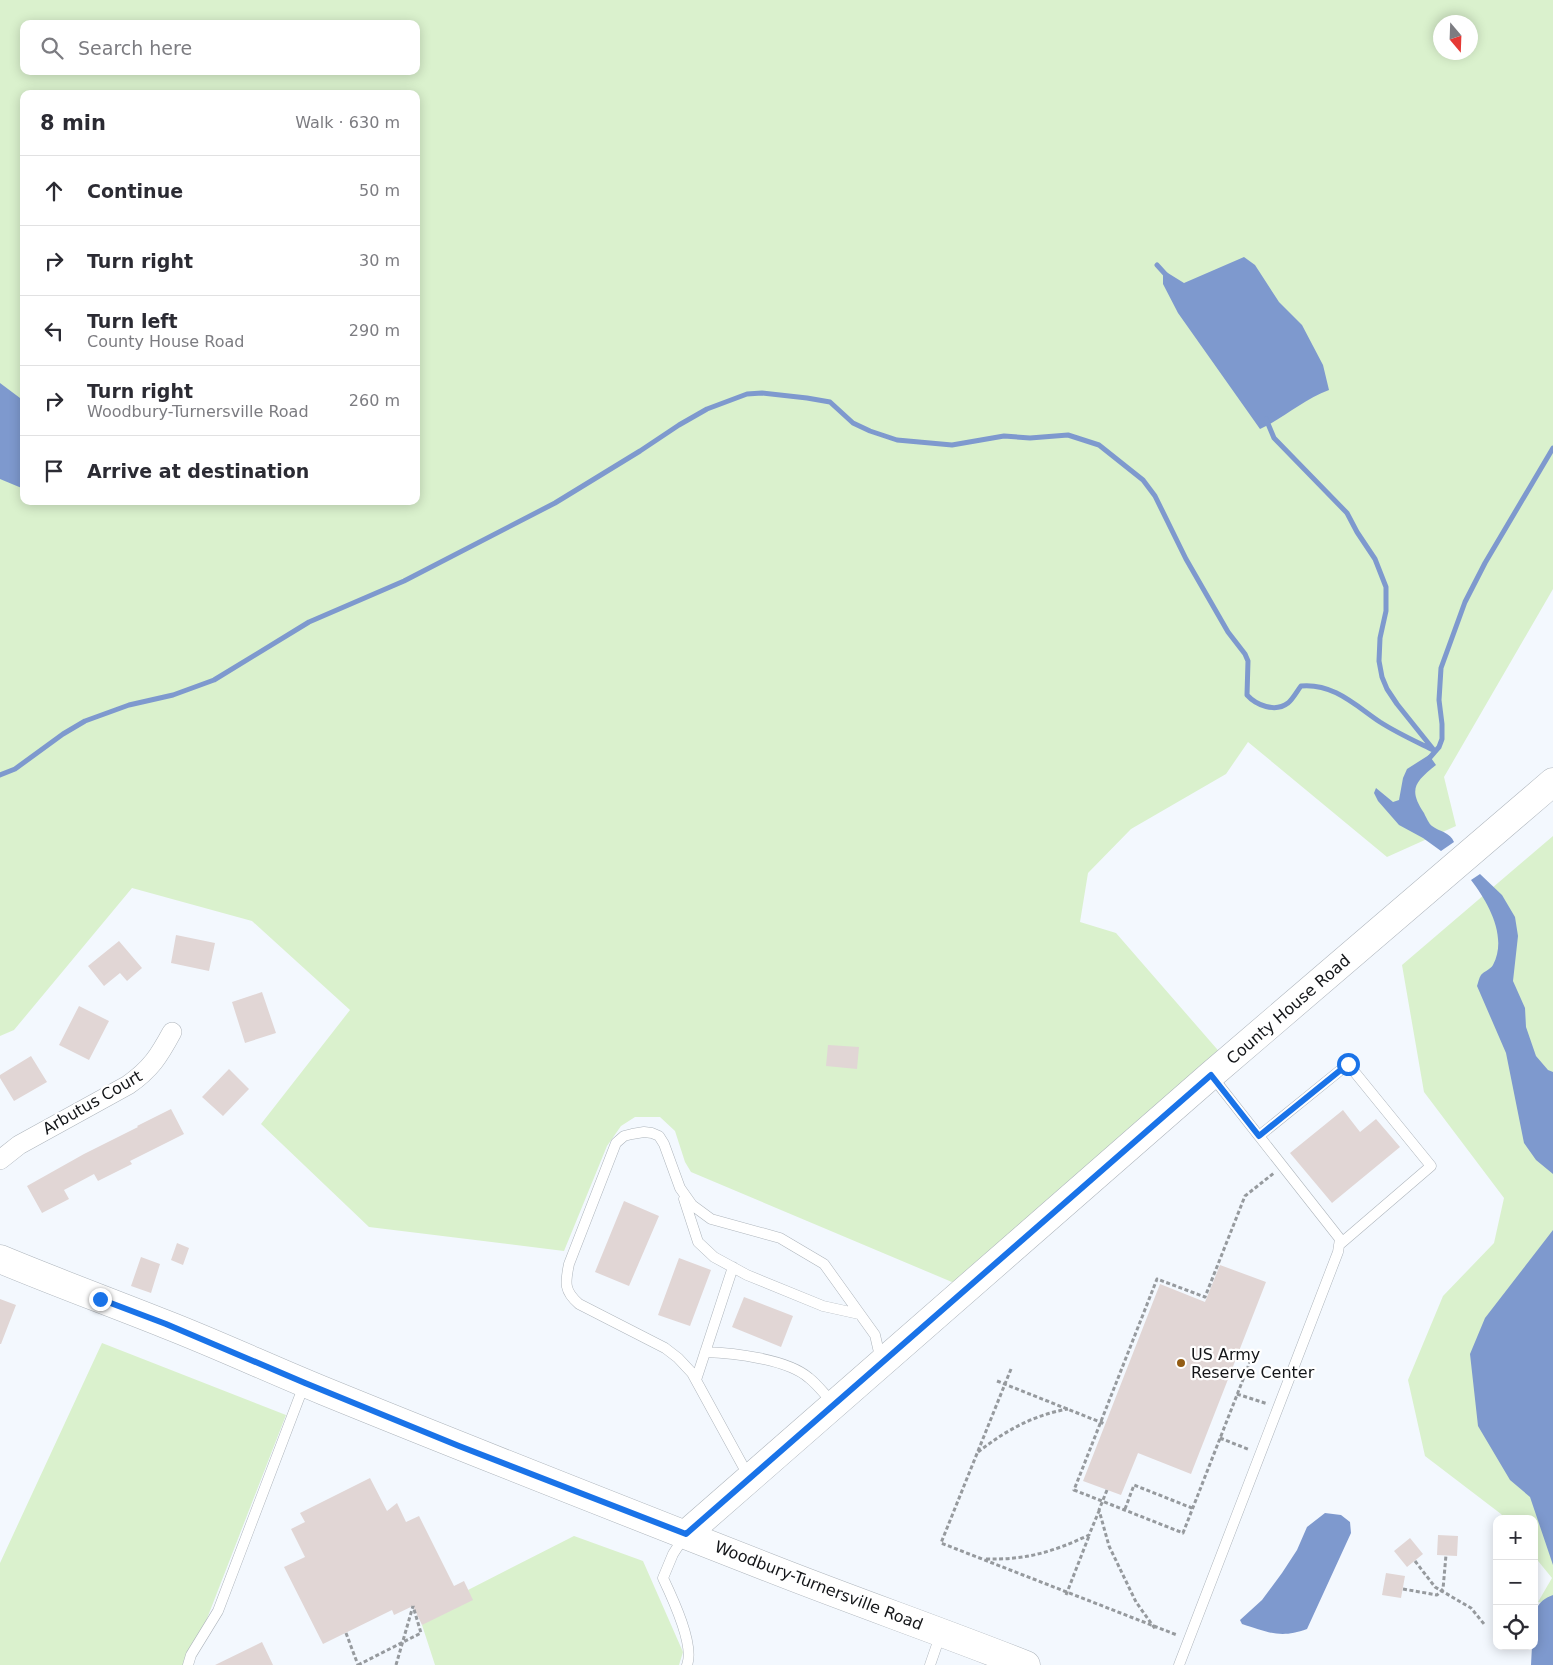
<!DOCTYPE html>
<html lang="en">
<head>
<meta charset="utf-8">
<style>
  :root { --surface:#fff; --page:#f7f7f7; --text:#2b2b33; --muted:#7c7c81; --line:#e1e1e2 }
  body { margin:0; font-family:"DejaVu Sans",sans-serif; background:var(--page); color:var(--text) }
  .controls { position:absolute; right:15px; bottom:15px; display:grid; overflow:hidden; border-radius:10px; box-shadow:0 2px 12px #0003 }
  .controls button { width:45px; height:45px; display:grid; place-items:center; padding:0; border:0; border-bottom:1px solid var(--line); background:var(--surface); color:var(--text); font:25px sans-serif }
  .compass { position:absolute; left:1433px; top:15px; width:45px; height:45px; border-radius:50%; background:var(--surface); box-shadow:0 2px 12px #0003; rotate:161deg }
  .stop { position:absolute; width:15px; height:15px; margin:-11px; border:4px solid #1a73e8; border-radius:50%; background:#fff }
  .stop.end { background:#1a73e8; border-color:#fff; box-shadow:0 1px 5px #0008 }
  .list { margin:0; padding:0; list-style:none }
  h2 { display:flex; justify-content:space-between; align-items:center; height:65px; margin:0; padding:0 20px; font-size:21px }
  h2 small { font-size:16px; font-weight:400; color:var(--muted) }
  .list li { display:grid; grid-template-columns:32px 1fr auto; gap:15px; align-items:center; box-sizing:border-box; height:70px; padding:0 20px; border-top:1px solid var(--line) }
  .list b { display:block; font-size:19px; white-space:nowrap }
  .list p { margin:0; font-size:16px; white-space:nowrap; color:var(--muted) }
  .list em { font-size:16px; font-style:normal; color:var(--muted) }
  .icon { flex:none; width:28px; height:28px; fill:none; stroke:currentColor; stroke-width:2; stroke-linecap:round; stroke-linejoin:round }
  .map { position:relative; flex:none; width:1553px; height:1665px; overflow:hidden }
  .search { position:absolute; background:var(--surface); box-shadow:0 2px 12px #0003; left:20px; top:20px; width:400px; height:55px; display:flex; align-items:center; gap:12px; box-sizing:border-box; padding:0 18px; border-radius:10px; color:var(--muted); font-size:19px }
  .panel { position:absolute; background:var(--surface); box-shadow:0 2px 12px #0003; left:20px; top:90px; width:400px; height:415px; border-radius:10px }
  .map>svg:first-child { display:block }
</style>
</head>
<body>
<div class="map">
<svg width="1553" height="1665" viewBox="0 0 1553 1665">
  <rect width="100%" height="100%" fill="#f3f8fe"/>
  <path fill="#daf1cd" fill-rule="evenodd" d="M0,0H1553V589L1444,777L1456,826L1387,857L1248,742L1226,774L1131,829L1088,873L1080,922L1116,933L1223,1056L959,1285L691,1172L685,1162L675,1131L660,1117H635L621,1126L607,1146L564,1251L369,1227L261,1124L350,1010L252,921L132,888L14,1030L0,1036ZM1440,22H1470V52H1440ZM24,24H416V71H24ZM24,94H416V501H24Z
    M1553,836V1605L1538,1602L1552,1578L1534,1556V1519H1505L1501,1514L1425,1456L1408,1380L1443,1296L1494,1243L1504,1198L1424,1092L1402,965Z
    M102,1343L286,1415L189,1665H0V1563Z
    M574,1536L643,1561L683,1652L679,1665H435L422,1625L468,1590Z"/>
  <path fill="#7e99ce" d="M1244,257L1255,265L1279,302L1302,325L1323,365L1329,390C1304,399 1284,418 1260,429L1178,313L1163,284V270L1184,283Z
    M0,383L24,401V489L0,479Z
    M1429,755L1436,765C1415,782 1408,789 1424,813C1426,817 1429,824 1432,826C1440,832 1450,832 1454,842L1441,851L1423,838L1399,825L1378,801L1374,793L1376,788L1393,802L1399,800L1403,778L1407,769Z
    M1480,874L1502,895L1515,917L1518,936L1513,981L1525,1008L1526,1027L1536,1056L1548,1070L1553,1072V1174L1536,1160L1524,1143L1506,1053L1477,986C1478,983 1479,978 1481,975C1484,971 1490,970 1493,965C1508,937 1488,902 1471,880Z
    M1553,1230V1565L1530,1497L1510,1480L1478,1426L1470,1354L1485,1318Z
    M1325,1513L1341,1515L1350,1522L1351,1533L1307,1629C1280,1639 1268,1632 1242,1624L1240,1620L1262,1600L1282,1573L1297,1550L1307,1527Z
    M1553,1595V1665H1531L1532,1646H1534C1534,1625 1529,1603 1553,1595Z"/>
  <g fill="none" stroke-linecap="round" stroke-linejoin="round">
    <path stroke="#7e99ce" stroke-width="5" d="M1157,265L1167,276
      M1266,419L1274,438L1347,513L1357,532L1375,559L1386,587V611L1380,638L1379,661L1382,677L1387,689L1397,704L1433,749
      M1426,762L1439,747L1442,739V724L1439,700L1441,668L1465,602L1485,563L1553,448
      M0,775L15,769L63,734L85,721L129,705L173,695L214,680L309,622L404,581L555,503L640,451L679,425L707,409L747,394L762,393L807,398L830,402L853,423L870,431L897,440L952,445L1004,436L1030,438L1068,435L1099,445L1143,480L1155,496L1186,559L1228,632L1245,654L1248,661L1247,695C1256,705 1275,713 1288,703C1293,699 1297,691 1301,686C1333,683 1355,705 1380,722C1397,733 1417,742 1435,751"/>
  </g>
  <path fill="#e1d6d5" d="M176,935L215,943L209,971L171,963Z
    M119,941L142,968L127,981L120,973L104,986L88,966Z
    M262,992L276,1033L245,1043L232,1002Z
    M79,1006L109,1021L89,1060L59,1045Z
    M828,1045L859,1047L857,1069L826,1066Z
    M31,1056L47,1082L14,1101L0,1078V1075Z
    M229,1069L249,1089L223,1116L202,1097Z
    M171,1109L184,1134L130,1161L132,1164L98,1181L94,1174L64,1190L69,1199L42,1213L27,1186L84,1154L138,1127L137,1126Z
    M1343,1110L1360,1132L1376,1119L1400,1147L1332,1203L1290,1153Z
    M624,1201L659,1216L629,1286L595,1272Z
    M177,1243L189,1248L183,1265L171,1260Z
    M141,1257L160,1264L151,1293L131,1286Z
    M679,1258L711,1270L690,1326L658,1315Z
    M1220,1265L1266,1282L1191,1474L1138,1453L1121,1495L1083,1481L1160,1284L1205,1302Z
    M744,1297L793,1316L781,1347L732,1327Z
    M0,1299L16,1305L1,1344H0Z
    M370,1478L387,1511L397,1503L406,1522L419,1516L454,1586L464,1581L473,1600L422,1625L413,1606L394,1615L392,1610L323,1644L284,1567L305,1557L291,1529L305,1522L300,1513Z
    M1438,1535L1458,1536L1457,1556L1437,1555Z
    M1410,1538L1423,1554L1407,1567L1394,1551Z
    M1386,1573L1405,1576L1401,1598L1382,1595Z
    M262,1642L273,1665H215Z"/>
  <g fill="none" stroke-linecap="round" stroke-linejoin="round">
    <defs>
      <path id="lane" d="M1259,1136L1348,1064L1431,1166L1339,1245
        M684,1199L698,1242L714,1257L747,1275L823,1306L859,1314
        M705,1352C734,1353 787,1359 809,1378C818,1385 825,1395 833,1403
        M696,1380L733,1267
        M749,1477L692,1373L678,1358L665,1348L579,1304C564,1291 565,1283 569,1264L616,1143L624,1136L632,1134L644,1132L652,1133L659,1136L664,1144L680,1188L692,1205L711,1219L780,1238L824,1264L875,1335L881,1361
        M684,1537L673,1554L663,1578C672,1597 695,1645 687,1665
        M188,1665L191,1655L218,1611L304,1385
        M930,1665L941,1633
        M1179,1665L1338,1252L1340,1239L1211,1075"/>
      <path id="street" d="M0,1160L19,1145L128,1085C151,1069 159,1056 172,1032"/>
      <path id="secondary" d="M0,1259C55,1282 110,1302 165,1324C219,1345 270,1369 324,1391C471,1451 619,1509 767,1567C853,1601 940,1631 1026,1665
        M686,1534L1211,1075L1553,782"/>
    </defs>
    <use href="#lane" stroke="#aeb5bc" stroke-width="11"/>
    <use href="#street" stroke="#aeb5bc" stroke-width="20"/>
    <use href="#secondary" stroke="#aeb5bc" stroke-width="29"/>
    <path stroke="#969a9e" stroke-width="3" stroke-dasharray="4 2.5" stroke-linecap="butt" d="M1253,1354L1183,1533L1074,1490L1157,1279L1205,1297L1245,1196L1274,1173
      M1011,1369L941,1543L1177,1635
      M997,1381L1105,1424
      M1237,1394L1268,1404
      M1220,1438L1250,1450
      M978,1452C1005,1431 1033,1415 1068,1409
      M1107,1490L1099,1510L1109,1546L1136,1602L1156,1630
      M1125,1509L1134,1485L1192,1508
      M986,1559C1026,1560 1053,1552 1089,1535L1099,1511
      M1415,1561L1435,1587L1471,1608L1484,1624
      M1403,1589L1437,1595L1443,1589L1446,1555
      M1066,1595L1089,1536
      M346,1633L358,1665
      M358,1665L421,1633L413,1606
      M396,1665L413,1606"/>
    <use href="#lane" stroke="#fff" stroke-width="10"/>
    <use href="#street" stroke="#fff" stroke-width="19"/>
    <use href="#secondary" stroke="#fff" stroke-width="28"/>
  </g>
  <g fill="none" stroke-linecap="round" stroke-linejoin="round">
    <path stroke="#1a73e8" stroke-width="6" d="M100,1299L166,1324L305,1383L459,1446L686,1534L1211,1075L1259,1136L1348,1064"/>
  </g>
  <circle fill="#935c13" stroke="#fff" stroke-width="2" cx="1181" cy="1363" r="5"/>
  <g text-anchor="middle" stroke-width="4.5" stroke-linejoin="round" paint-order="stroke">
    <g font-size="16" fill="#141619" stroke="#fff">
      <text transform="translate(1288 1009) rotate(-41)" y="6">County House Road</text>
      <text transform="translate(92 1102) rotate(-30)" y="6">Arbutus Court</text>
      <text transform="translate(819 1585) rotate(21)" y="6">Woodbury-Turnersville Road</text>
    </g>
    <g font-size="16" fill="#141619" stroke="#fff" text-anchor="start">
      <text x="1191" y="1360">US Army<tspan x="1191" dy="18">Reserve Center</tspan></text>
    </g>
  </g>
</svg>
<div class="controls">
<button>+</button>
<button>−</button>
<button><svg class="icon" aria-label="locate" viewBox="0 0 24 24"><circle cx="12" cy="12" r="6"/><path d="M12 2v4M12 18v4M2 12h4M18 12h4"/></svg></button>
</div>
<svg class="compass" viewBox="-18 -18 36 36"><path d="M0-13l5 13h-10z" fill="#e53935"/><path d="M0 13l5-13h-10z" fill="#7c7c81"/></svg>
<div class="stop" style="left:1348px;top:1064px"></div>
<div class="stop end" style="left:100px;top:1299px"></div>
<div class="search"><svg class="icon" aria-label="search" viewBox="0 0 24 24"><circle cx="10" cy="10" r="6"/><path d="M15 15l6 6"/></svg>Search here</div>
<section class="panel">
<h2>8 min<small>Walk · 630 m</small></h2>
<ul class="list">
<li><svg class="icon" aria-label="ahead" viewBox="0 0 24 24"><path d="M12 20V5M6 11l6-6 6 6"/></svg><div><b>Continue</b></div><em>50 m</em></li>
<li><svg class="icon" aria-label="right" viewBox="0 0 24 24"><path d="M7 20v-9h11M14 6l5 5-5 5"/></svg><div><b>Turn right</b></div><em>30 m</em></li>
<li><svg class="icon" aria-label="left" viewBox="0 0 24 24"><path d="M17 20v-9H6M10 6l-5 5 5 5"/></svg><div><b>Turn left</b><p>County House Road</p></div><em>290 m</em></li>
<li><svg class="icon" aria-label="right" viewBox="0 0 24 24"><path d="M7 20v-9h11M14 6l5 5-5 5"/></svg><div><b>Turn right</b><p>Woodbury-Turnersville Road</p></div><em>260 m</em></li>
<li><svg class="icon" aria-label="arrive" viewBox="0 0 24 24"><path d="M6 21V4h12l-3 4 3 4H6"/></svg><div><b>Arrive at destination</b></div></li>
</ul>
</section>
</div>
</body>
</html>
